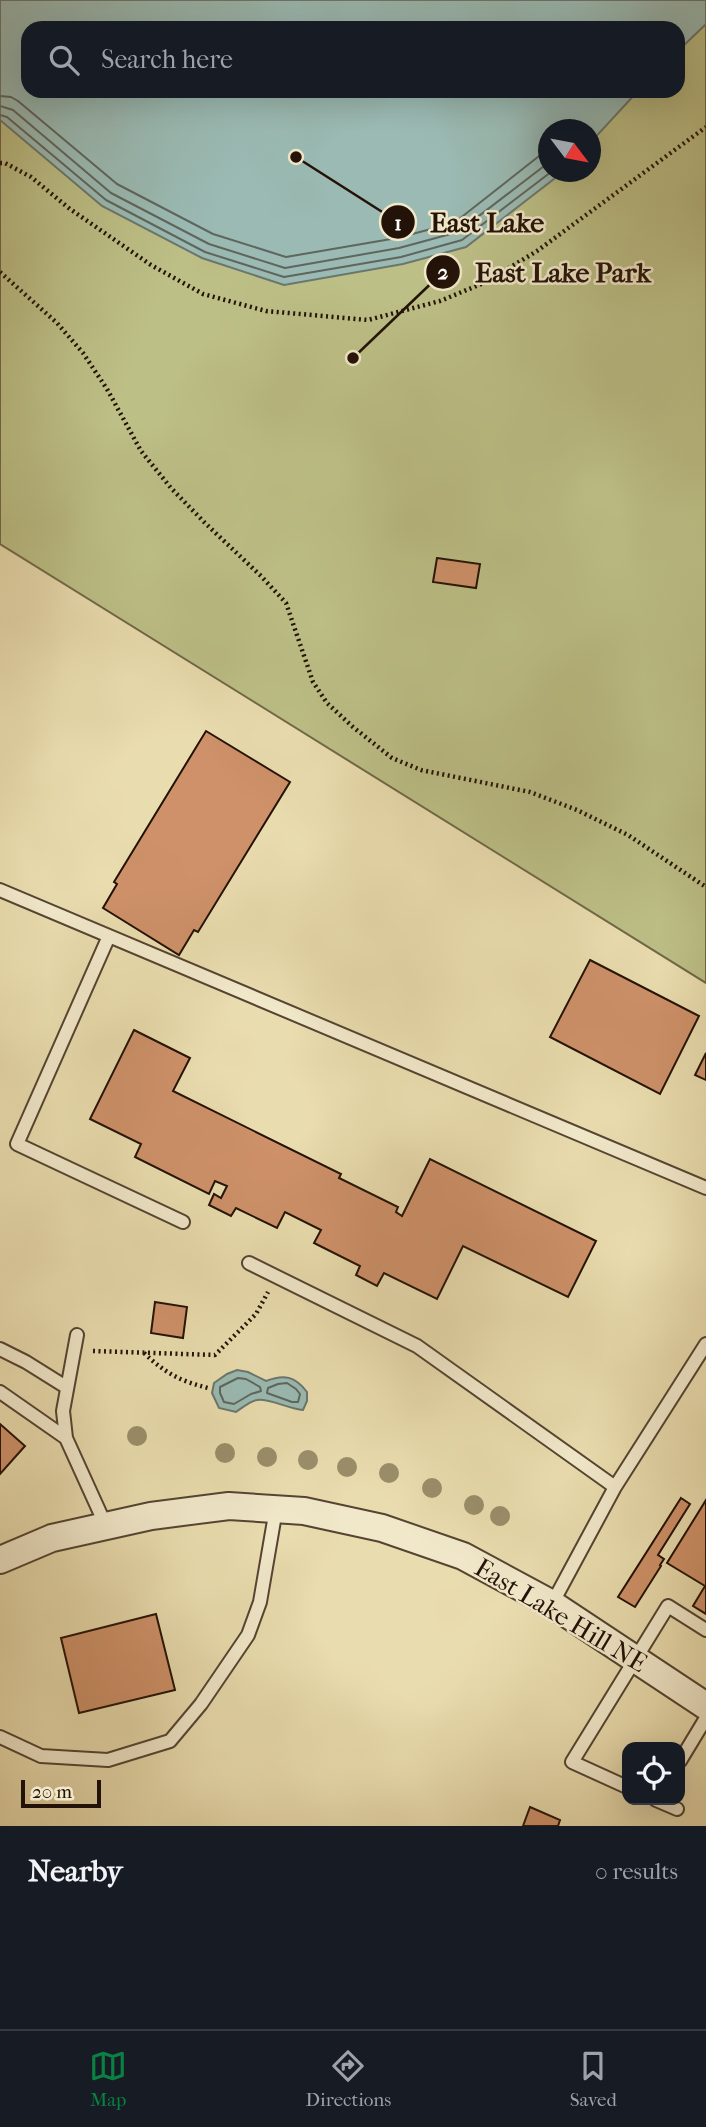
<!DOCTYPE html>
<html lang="en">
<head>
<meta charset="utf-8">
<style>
  :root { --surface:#171b24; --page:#242831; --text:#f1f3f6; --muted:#9ea1a6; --line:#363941; --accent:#0b8043 }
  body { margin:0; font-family:"IM FELL French Canon",serif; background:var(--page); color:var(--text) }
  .controls { position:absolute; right:21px; bottom:21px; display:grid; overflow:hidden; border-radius:14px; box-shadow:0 7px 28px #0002 }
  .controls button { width:63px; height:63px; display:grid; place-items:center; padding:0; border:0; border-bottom:2px solid var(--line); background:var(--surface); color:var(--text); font:35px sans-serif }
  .compass { position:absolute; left:538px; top:119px; width:63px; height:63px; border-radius:50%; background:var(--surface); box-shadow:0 7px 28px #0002; rotate:122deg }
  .scale { position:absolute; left:21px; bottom:18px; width:80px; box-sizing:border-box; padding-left:7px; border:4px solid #231207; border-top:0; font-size:19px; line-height:24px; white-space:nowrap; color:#231207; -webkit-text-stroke:5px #f1e8ca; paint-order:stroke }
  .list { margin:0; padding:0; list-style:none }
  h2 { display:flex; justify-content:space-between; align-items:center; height:91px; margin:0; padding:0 28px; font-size:30px }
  h2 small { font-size:23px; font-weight:400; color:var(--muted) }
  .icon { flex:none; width:38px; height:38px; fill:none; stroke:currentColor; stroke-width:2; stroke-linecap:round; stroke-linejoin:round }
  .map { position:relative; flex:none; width:706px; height:1826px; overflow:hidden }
  .search { position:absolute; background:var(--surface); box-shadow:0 7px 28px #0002; left:21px; right:21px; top:21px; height:77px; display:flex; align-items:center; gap:18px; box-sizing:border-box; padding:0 24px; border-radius:21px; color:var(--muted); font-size:26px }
  .sheet { height:203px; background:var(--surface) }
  nav { display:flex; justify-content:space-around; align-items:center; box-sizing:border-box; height:98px; border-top:2px solid var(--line); background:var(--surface); font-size:19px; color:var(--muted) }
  nav a { display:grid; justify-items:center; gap:4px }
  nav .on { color:var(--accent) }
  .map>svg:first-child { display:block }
</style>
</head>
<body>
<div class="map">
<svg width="706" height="1826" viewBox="0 0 706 1826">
  <rect width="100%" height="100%" fill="#e9dcae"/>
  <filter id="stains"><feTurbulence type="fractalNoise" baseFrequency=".00286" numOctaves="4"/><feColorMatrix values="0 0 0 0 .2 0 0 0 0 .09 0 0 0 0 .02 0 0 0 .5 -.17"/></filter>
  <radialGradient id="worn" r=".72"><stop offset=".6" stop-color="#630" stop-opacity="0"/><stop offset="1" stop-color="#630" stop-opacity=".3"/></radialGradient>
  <path fill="#bcbf86" stroke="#706846" stroke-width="2" fill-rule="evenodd" d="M0,0H706V983L0,544ZM28,28H678V91H28ZM548,130H590V172H548Z"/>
  <path fill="#9abab3" stroke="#6a776e" stroke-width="2" d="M0,0H706V24L678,51V28H28V91H638L591,142L590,130H548V172H563L466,247L403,264L284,285L202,258L102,206L0,120Z
    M237,1370L248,1372L266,1381C284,1374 295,1376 307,1392V1401L303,1410C289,1409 269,1398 257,1400C250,1401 242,1408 236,1412L219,1408L212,1393L214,1383L227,1374Z"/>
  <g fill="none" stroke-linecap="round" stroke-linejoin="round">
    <path stroke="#5e665d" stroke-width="2" d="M0,96L11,97L18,101L117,184L213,234L286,257L397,238L454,223L548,149
      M0,106L13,110L111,193L209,244L285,268L399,248L458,232L548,163
      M0,115L7,117L106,200L205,252L284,277L401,257L462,240L551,172
      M238,1378L246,1379L260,1387L261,1391L251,1394L234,1404L224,1402L220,1393V1387Z
      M287,1383L296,1389L300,1394L298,1402H292L267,1393L268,1388L278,1384Z"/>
  </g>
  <path fill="#ce9169" stroke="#231207" stroke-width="2" d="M437,558L480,564L476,588L433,582Z
    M206,731L290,782L198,932L194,930L179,955L103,908L117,884L114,882Z
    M590,960L699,1016L660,1094L550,1037Z
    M134,1030L190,1058L173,1091L341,1174L339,1178L398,1207L396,1212L402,1216L430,1159L596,1241L568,1297L463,1246L437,1299L384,1273L377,1286L356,1275L360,1266L314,1243L321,1230L285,1212L277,1228L236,1208L231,1216L209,1205L214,1194L221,1198L227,1186L215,1181L209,1194L135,1157L141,1144L90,1119Z
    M706,1053V1080L695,1075Z
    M155,1302L187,1307L183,1338L151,1333Z
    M0,1424L25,1446L0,1474Z
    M681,1498L690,1504L658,1555L664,1559L660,1565L661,1566L635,1607L618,1597Z
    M706,1500V1614L693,1606L705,1586L667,1563Z
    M156,1614L175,1690L79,1713L61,1638Z
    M530,1807L560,1820L558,1826H523Z"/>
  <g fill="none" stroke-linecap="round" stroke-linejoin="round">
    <defs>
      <path id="lane" d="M0,890L706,1188
        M109,936L17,1144L183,1222
        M249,1263L417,1346L615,1487L552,1604
        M77,1335L63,1411L66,1438L106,1526
        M0,1349L26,1362L66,1387
        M0,1392L66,1438
        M615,1487L706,1344
        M0,1737L41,1756L108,1760L170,1741L201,1704L248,1635L260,1602L276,1509
        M680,1761L706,1718
        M627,1787L572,1762L668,1606L706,1630
        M656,1800L677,1809"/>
      <path id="street" d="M0,1560L52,1538L151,1516L229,1506L304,1511L382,1528L463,1556L552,1604L706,1706"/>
    </defs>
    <use href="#lane" stroke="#544431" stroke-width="16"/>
    <use href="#street" stroke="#544431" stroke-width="30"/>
    <path stroke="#231207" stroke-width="4.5" stroke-dasharray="2 3.5" stroke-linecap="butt" d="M0,163H5L31,177L70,209L151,265L203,294L266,311L368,320L440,301L486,282L537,251L706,127
      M0,272L57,323L83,353L107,389L141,451L171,488L205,523L261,576L286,603L313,682L327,703L353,727L392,758L421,770L530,792L577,810L628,835L706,887
      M93,1351L215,1355L256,1314L268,1292
      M144,1353C165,1373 180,1381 208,1388"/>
    <use href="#lane" stroke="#f1e8ca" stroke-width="12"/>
    <use href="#street" stroke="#f1e8ca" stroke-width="26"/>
  </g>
  <g fill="#9a8e6a">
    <circle cx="137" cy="1436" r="10"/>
    <circle cx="225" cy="1453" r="10"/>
    <circle cx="267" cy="1457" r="10"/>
    <circle cx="308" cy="1460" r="10"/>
    <circle cx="347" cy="1467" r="10"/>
    <circle cx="389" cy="1473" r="10"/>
    <circle cx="432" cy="1488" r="10"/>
    <circle cx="474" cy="1505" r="10"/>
    <circle cx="500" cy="1516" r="10"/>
  </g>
  <g text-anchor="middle" stroke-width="5" stroke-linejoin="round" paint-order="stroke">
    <g font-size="26" fill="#231207" stroke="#f1e8ca">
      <text transform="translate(561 1615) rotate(31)" y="9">East Lake Hill NE</text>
    </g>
  </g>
  <path fill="none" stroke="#231207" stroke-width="2.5" d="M296 157L398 222M353 358L443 272"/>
  <g fill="#231207" stroke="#f1e8ca" stroke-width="2.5">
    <circle cx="296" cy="157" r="7"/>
    <circle cx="353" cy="358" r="7"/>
    <circle cx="398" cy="222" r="18"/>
    <circle cx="443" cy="272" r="18"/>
  </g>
  <g font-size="21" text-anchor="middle" font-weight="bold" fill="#fff">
    <text x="398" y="230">1</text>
    <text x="443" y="279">2</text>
  </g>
  <g font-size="28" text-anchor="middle" font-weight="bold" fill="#231207" stroke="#f1e8ca" stroke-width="5" stroke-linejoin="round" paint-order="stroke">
    <text x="487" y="232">East Lake</text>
    <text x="563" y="282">East Lake Park</text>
  </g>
  <rect width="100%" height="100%" filter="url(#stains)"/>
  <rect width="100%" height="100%" fill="url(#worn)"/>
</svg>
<div class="controls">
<button><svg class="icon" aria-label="locate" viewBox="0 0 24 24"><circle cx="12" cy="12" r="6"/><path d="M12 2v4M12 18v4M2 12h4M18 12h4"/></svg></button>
</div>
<svg class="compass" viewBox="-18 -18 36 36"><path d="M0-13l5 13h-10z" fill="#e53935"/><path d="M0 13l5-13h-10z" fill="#9ea1a6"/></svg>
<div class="scale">20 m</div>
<div class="search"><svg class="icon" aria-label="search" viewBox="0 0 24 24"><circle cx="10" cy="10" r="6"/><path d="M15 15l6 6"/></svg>Search here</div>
</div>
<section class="sheet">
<h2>Nearby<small>0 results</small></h2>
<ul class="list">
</ul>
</section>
<nav>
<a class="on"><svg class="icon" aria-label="map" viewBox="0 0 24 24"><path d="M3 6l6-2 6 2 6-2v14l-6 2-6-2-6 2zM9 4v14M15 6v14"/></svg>Map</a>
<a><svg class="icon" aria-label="directions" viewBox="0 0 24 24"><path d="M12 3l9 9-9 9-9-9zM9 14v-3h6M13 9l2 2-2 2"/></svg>Directions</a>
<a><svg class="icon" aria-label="saved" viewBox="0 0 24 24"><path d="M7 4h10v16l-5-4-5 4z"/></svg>Saved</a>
</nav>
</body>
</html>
